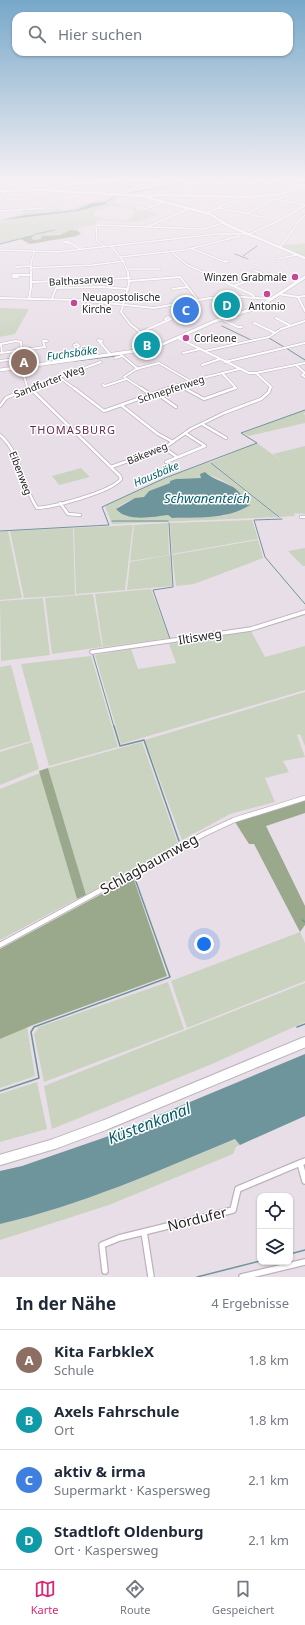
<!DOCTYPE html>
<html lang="de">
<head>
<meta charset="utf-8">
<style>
  :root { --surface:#fff; --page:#f2f2f3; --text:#1f2937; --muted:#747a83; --line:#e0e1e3; --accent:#db2777 }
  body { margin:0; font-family:"Noto Sans",sans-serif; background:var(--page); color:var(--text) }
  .controls { position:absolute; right:12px; bottom:12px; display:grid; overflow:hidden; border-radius:8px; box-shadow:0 1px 3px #0004 }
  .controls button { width:36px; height:36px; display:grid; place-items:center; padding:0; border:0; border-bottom:1px solid var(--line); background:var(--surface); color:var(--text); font:20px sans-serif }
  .you { position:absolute; left:204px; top:944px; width:14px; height:14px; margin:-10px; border:3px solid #fff; border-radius:50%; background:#1a73e8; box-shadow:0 0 0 6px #1a73e833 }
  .badge { display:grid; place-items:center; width:26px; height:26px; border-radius:50%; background:var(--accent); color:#fff; font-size:13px; font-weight:700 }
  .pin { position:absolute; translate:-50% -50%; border:2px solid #fff; box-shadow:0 1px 4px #0006 }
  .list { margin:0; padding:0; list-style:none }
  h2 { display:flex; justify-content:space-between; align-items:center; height:52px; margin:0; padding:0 16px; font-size:17px }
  h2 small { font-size:13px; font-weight:400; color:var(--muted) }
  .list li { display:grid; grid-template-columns:26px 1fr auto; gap:12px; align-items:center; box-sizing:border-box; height:60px; padding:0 16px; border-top:1px solid var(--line) }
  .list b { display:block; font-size:15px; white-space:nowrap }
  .list p { margin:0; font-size:13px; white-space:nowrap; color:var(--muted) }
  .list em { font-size:13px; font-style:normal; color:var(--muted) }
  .icon { flex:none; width:22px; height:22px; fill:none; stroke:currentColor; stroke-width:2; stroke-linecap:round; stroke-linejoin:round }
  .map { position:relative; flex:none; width:305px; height:1277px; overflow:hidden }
  .search { position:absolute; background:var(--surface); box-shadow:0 1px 3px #0004; left:12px; right:12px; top:12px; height:44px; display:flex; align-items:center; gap:10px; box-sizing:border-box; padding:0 14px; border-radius:12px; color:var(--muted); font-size:15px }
  .sheet { height:292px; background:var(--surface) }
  nav { display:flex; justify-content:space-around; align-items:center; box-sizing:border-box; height:56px; border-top:1px solid var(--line); background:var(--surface); font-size:11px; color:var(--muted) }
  nav a { display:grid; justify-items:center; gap:2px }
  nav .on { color:var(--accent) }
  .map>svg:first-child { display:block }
</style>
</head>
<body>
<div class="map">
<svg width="305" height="1277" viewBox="0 0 305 1277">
  <rect width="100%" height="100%" fill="#e8dee7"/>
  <path fill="#cad3c0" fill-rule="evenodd" d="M113,195H121L115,201V203L159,214L139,222L98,220L95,225L77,228L81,234L76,237L29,244L20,239L0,245V224L14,220L0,222V220L23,214L22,210L42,209L44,212H52L45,211L47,209H61L60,211C78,209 91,199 109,200ZM105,202V204L87,209L7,220L25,215L76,210L92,203ZM110,206L126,208L135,211C134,213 132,217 129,219C122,223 100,218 93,215L96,210L106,208ZM57,234L79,235L30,244L31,236L33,240L41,239L42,236Z
    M305,243V257L282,247L286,244L290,245Z
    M0,308L29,309L15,334L0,337Z
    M305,410V413H303L305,415V423L248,436L243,433L286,417L289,418L287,416Z
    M257,443L283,462L273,454L305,446V514L294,513L295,516L280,517L211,462Z
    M209,462L278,517L112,524L105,506L165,478ZM208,475C225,479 238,490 248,503L224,516L172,518L168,515L131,517L116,509C124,502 133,498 144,497L149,491L170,483L176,479L201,478Z
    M81,468L90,477L59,485L52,476Z
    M252,520L258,539L172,554L170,523Z
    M168,523L169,555L130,561L134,525Z
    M133,525L125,590L76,594L74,528Z
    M73,528L75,595L24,598L10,531Z
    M8,531L22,598L0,600V532Z
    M258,540L263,558L194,584L176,586L172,555Z
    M305,548V566H303L288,551Z
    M170,555L172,586L127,590L130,562Z
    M151,589L169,638L103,647L95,594Z
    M93,594L102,647L52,654L45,598Z
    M43,598L50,655L1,661L0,601Z
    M251,631L265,657L305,646V690L121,744L95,655L131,649L138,669L176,663L169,644Z
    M91,656L118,747L49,766L21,664Z
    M11,665L31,741L0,750V667Z
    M305,692V746L300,734L297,735L305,757L283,761L289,772L265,778L275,802L230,814L182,840L145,740Z
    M32,742L39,769L0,785V752Z
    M142,742L178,844L86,895L48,768Z
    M40,773L77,899L0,940V789Z
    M300,932L305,943V981L187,1028L171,981Z
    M168,982L184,1029L44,1082L34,1034L39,1027Z
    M305,983V1022L212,1064L52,1129L44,1086Z
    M27,1027L35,1076L0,1088V1039Z
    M37,1082L47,1129L0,1142V1094Z
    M236,1139L240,1145L236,1147L233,1154L109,1205L0,1240V1224C82,1205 158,1171 236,1139Z"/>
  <path fill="#9aa88b" d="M71,230L78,231L81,234L75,236L30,244L21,239L31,236L33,240L41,239L42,236L60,235Z
    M48,768L86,895L77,899L39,771Z
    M305,800V813L266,826L305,906V925L300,932L254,844H249L235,822Z
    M133,877L167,976L33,1025L0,1039V949Z"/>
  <path fill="#6e959b" d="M106,202V204L78,211L3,220L25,215L76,210L92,203Z
    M205,472C209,477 226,483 233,487C240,491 244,500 250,505C226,520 199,517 172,518L168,515C152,517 127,522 116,509L135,498L144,497L149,491L170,483V481L176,479L201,478L200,474Z
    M305,1054V1116L240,1145L235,1139C158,1171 82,1205 0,1224V1171L22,1166L106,1137Z"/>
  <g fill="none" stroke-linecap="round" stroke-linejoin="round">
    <path stroke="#6e959b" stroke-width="1" d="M129,193L170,186L186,181
      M106,202L115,196
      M36,234L55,230
      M0,244L35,235
      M235,254L248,259
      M243,256L257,246
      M222,326L251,340
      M269,338L284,347
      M286,348L305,360
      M75,361L116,356
      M211,463L279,517
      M282,519L254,520L265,557L305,604
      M112,521H168
      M169,523L173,587L153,590L170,639
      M0,531L109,525L102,507L165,478L257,443L241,433L305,410
      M93,655L114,727"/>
    <path stroke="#6e959b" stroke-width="1.5" d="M114,726L120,746L144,740L179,841
      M302,920L305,922
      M297,1027L305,1024
      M0,1091L39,1078L31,1032L34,1027L170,977L134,876L175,853
      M290,1254L305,1250
      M197,1277L260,1261"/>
    <defs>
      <path id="street-far5" d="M104,181L138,185
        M266,181L305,185
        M65,184H96L103,181
        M140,184L164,186
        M277,187L292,189
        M173,189L191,190
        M60,191L66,181
        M125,194L145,181
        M134,195H152
        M187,195L196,181
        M266,195L275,199L305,205
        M213,196L220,181
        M7,199H27
        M135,201L151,206
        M0,205L7,199L12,190
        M218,208L263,217
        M143,210L164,202
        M0,211L45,208L66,192
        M207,213L241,197L257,181
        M246,214L275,199
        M147,227L188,209
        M69,243L63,242L67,241L80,249
        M104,246L97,241L96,226L98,225L203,229L224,223
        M111,246L123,261L128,273
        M279,247C290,238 294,224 305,215
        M193,249L225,262L228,261H225
        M0,250L57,252L217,234H249L272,224L305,206
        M172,252L187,265L205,273
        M120,257L185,250L240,236
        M277,259L297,255
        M21,267H15L30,266
        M30,268L93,265L124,261
        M128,269H160
        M253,270L261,273
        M31,273V263L34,252"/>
      <path id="street-far4" d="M128,272L129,284L121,312L130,324L157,346
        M203,272L253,295L254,297
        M13,275H18V277H13Z
        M18,275H31
        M130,281L180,277L197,299
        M32,282L130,278
        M234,286L264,275L259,272
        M173,289L187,287
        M278,294L298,297L305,296
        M298,297L305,311
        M0,298L77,300L154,308L210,298L243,297L271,299
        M29,299L31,287V272
        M52,299L56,288L101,287L128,289
        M276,318L289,325
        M221,319L238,327H242
        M254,323L275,333
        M139,333L171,319L168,317L165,319L166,320
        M178,338L249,373H256L305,363
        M226,339L235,344
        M100,342L102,341L98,340L110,354
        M77,344L79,346L76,348L74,345Z
        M76,348L83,358
        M205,351L269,337L281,329L305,321
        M1,353L45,347L43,341H47
        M119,353L138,369
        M183,353L200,349
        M115,358L122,356
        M0,361L22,358L21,342L16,341L1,344L2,353
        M225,362L305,343
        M202,365L220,359
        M296,365L305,373
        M21,367L27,386L31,389
        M222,373L236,388L232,389
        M256,373L271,387L270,389
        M305,373L302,375L305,377
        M59,377L75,389
        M103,385L105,386L126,379
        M179,385L186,389
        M26,389L101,362
        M142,389L124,377L136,369L159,363L190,381
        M166,389L190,381L239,369"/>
      <path id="street-far3" d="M74,388L104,411L169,388
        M141,388L151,395
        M184,388L204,399L235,388
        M156,393L176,407
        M121,405L158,434L173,442
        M0,406L6,398L28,388
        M202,424L226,438
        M185,433L205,446
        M0,435C21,453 22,486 37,508C54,507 111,492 121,479L120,476L30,388
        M164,448L177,457
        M166,462L205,446
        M111,467L164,448L191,429L224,413L261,399L269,392L270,388
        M60,503L68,514L80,515
        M301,517H305"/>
      <path id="street-far2" d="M92,652L251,629L305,612"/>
      <path id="street-far1" d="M0,945L204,834L234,820L305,798"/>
      <path id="street" d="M300,1163L305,1181
        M144,1232L151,1277
        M105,1271L102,1245L119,1238L233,1210L238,1189L305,1161
        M242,1277L305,1262"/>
      <path id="secondary-far1" d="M0,191L42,190L141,196L210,214L227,225L305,258
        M146,197L155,195L248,197L281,194L305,185"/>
      <path id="secondary" d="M0,370L135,351L161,345L215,321L259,307L305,277"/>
      <path id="primary" d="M0,1160L54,1144L105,1125L305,1042"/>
    </defs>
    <use href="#street-far5" stroke="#bcb2bb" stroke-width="2.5"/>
    <use href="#street-far4" stroke="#bcb2bb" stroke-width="3"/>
    <use href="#street-far3" stroke="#bcb2bb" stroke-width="4"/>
    <use href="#street-far2" stroke="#bcb2bb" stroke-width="5.5"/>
    <use href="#street-far1" stroke="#bcb2bb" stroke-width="6"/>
    <use href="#street" stroke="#bcb2bb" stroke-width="8"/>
    <use href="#secondary-far1" stroke="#bcb2bb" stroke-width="3.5"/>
    <use href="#secondary" stroke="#bcb2bb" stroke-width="4"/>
    <use href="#primary" stroke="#bcb2bb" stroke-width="12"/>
    <use href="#street-far5" stroke="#fff" stroke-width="1.5"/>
    <use href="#street-far4" stroke="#fff" stroke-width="2"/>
    <use href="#street-far3" stroke="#fff" stroke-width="2.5"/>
    <use href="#street-far2" stroke="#fff" stroke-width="3.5"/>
    <use href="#street-far1" stroke="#fff" stroke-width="4.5"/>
    <use href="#street" stroke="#fff" stroke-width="5.5"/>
    <use href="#secondary-far1" stroke="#fff" stroke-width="2.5"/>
    <use href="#secondary" stroke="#fff" stroke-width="3"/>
    <use href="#primary" stroke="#fff" stroke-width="10"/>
  </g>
  <linearGradient id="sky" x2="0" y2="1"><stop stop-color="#77a8c9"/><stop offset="0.5" stop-color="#f5f0f4"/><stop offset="1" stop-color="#f5f0f4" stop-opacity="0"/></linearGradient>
  <rect width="305" height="360" fill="url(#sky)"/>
  <g fill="#c54796" stroke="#fff" stroke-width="1.5">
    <circle cx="295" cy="277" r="4"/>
    <circle cx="267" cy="294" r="4"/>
    <circle cx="74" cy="303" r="4"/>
    <circle cx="186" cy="338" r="4"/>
  </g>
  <g text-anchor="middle" stroke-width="3" stroke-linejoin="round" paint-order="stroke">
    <g font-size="10" fill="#272326" stroke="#fff" text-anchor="start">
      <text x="287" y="281" text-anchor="end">Winzen Grabmale</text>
      <text x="82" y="301">Neuapostolische<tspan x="82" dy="12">Kirche</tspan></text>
      <text x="267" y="310" text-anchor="middle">Antonio</text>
      <text x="194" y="342">Corleone</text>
    </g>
    <g font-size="10" fill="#272326" stroke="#fff">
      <text transform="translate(81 280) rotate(-3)" y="4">Balthasarweg</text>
      <text transform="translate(49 381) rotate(-21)" y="4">Sandfurter Weg</text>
      <text transform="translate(171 389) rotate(-18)" y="4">Schnepfenweg</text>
      <text transform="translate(147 453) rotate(-22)" y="4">Bäkeweg</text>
      <text transform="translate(21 473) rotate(69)" y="4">Eibenweg</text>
    </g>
    <g font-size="11" font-style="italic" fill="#055e68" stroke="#fff">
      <text transform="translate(72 353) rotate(-8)" y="4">Fuchsbäke</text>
      <text transform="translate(156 474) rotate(-23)" y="4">Hausbäke</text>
    </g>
    <g font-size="11" letter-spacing="1" fill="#682b50" stroke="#fff">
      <text x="73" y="434">THOMASBURG</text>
    </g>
    <g font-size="12" fill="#272326" stroke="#fff">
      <text transform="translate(200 637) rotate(-9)" y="4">Iltisweg</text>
    </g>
    <g font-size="13" font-style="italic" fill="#055e68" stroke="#fff">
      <text x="207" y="503">Schwanenteich</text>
    </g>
    <g font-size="14" fill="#272326" stroke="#fff">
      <text transform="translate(149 864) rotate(-29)" y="5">Schlagbaumweg</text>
      <text transform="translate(197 1219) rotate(-14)" y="5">Nordufer</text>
    </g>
    <g font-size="16" font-style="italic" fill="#055e68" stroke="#fff">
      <text transform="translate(149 1123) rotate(-21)" y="6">Küstenkanal</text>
    </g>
  </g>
</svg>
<div class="controls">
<button><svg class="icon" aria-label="locate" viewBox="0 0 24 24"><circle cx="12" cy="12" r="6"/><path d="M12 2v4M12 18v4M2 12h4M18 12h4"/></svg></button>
<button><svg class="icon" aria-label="layers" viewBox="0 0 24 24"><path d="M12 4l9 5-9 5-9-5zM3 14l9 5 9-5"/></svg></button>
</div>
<div class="you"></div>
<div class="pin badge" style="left:24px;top:362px;background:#8d6e63">A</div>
<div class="pin badge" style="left:147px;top:345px;background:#0f9aa8">B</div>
<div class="pin badge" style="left:186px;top:310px;background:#3f7fe0">C</div>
<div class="pin badge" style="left:227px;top:305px;background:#0f9aa8">D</div>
<div class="search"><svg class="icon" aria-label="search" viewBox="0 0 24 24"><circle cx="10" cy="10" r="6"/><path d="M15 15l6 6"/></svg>Hier suchen</div>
</div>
<section class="sheet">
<h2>In der Nähe<small>4 Ergebnisse</small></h2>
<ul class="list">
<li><span class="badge" style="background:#8d6e63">A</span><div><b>Kita FarbkleX</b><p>Schule</p></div><em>1.8 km</em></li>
<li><span class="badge" style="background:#0f9aa8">B</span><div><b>Axels Fahrschule</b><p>Ort</p></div><em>1.8 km</em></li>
<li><span class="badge" style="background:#3f7fe0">C</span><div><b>aktiv &amp; irma</b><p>Supermarkt · Kaspersweg</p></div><em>2.1 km</em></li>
<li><span class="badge" style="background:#0f9aa8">D</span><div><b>Stadtloft Oldenburg</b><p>Ort · Kaspersweg</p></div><em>2.1 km</em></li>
</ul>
</section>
<nav>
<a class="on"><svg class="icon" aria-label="map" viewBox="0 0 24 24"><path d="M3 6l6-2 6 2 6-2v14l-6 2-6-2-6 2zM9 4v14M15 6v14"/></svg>Karte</a>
<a><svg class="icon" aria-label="directions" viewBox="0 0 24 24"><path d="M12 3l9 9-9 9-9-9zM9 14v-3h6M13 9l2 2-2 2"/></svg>Route</a>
<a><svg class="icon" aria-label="saved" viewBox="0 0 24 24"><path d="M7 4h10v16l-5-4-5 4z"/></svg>Gespeichert</a>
</nav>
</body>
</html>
